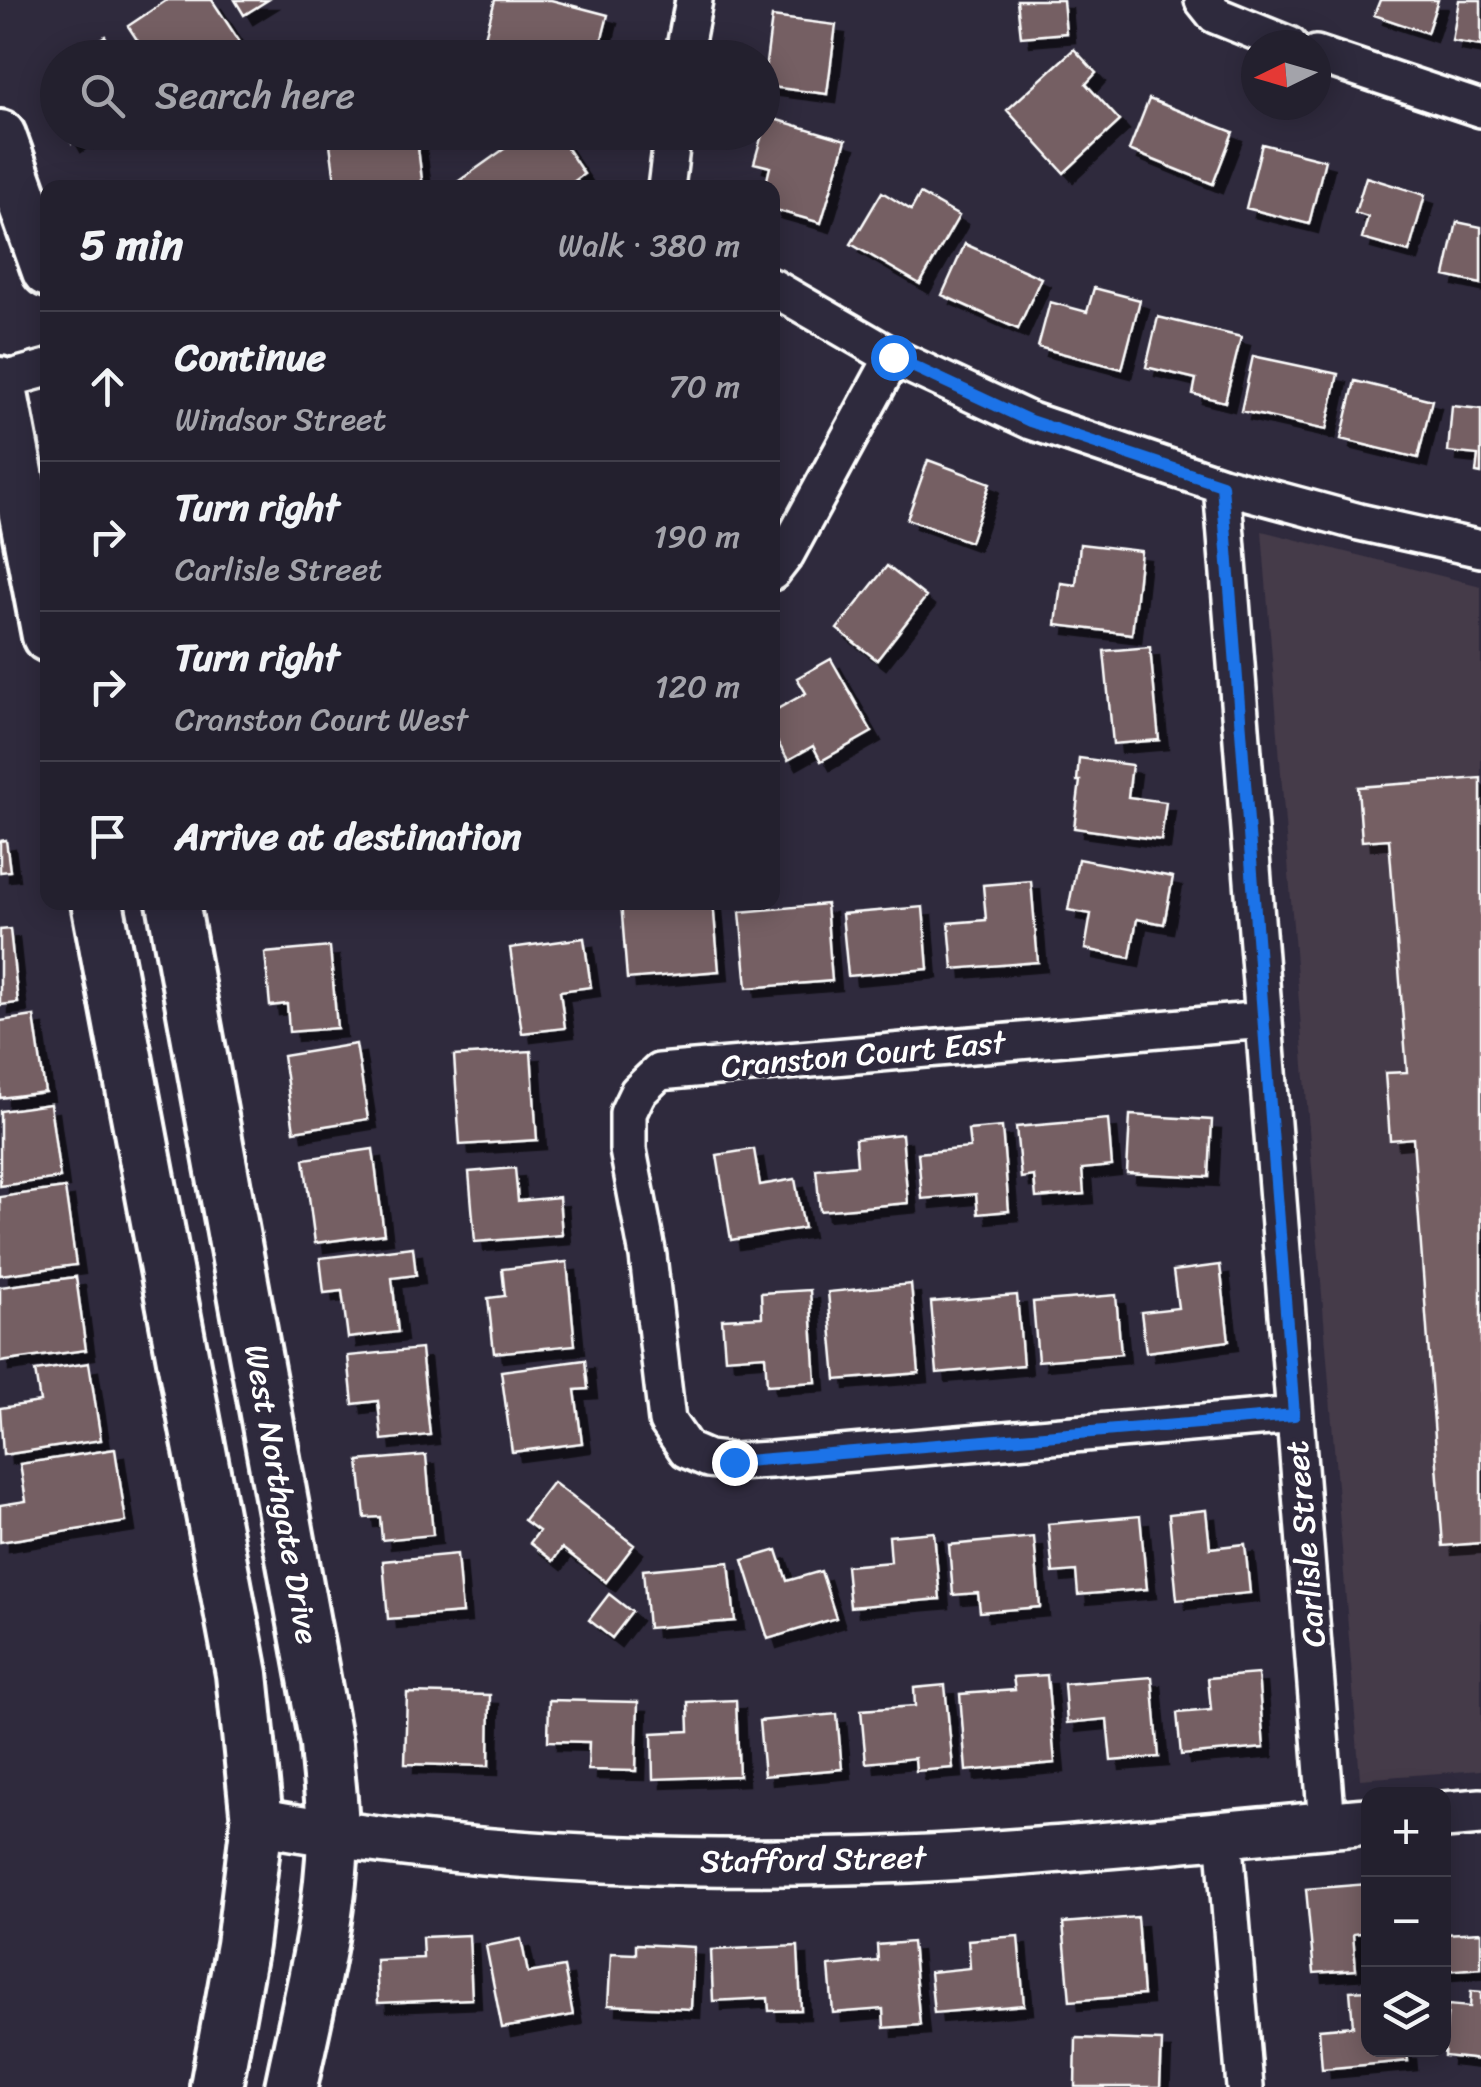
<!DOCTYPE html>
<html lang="en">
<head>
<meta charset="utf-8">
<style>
  :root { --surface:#23202e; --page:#2f2d3a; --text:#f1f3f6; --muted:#a3a3aa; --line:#403e4a }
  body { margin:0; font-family:Sriracha,sans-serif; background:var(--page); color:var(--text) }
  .controls { position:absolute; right:30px; bottom:30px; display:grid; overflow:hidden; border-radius:20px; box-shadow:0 5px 25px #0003 }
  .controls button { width:90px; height:90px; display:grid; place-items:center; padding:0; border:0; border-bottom:2px solid var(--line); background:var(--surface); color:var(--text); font:50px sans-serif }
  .compass { position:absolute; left:1241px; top:30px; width:90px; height:90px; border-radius:50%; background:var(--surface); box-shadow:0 5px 25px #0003; rotate:265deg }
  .stop { position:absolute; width:30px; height:30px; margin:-22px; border:8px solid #1a73e8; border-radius:50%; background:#fff }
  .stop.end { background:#1a73e8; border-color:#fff; box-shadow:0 2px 10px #0008 }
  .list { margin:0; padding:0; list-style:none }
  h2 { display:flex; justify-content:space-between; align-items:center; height:130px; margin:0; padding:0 40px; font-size:42px }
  h2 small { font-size:32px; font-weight:400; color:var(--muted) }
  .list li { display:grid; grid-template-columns:65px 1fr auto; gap:30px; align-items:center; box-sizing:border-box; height:150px; padding:0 40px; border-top:2px solid var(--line) }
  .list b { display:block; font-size:38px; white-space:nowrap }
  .list p { margin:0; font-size:32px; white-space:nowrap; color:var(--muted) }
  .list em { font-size:32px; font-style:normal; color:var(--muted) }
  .icon { flex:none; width:55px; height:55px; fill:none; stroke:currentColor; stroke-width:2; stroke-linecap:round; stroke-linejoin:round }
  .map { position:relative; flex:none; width:1481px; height:2087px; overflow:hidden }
  .search { position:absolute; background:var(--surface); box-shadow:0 5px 25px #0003; left:40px; top:40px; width:740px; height:110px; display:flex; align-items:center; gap:25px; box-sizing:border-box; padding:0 35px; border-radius:55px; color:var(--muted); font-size:38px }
  .panel { position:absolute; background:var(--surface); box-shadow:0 5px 25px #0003; left:40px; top:180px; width:740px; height:730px; border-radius:20px }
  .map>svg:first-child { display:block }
</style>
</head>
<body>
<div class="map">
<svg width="1481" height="2087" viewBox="0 0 1481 2087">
  <defs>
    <filter id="shadow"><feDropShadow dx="9" dy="9" stdDeviation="0" flood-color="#0009"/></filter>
  </defs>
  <rect width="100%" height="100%" fill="#2f2a3d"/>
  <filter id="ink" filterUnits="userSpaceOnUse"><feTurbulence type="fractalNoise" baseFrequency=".01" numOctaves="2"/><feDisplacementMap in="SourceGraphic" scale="20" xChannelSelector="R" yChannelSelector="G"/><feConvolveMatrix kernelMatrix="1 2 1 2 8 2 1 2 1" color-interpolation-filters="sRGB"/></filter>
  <g filter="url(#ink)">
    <path fill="#443a48" d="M1262,531L1481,586V1770L1360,1779Z"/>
    <path fill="#755f63" stroke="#fff" stroke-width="2.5" filter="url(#shadow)" d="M167,0H212L239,41L214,58H149L128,26Z
      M235,0H268L244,15Z
      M495,0H551L608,15L597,58L575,53L574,58L480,55Z
      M1017,0H1063L1066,33L1021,37Z
      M1380,0H1438L1427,33L1374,15Z
      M1459,0H1481V46L1452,41Z
      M772,17L836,25L827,94L763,86Z
      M105,36L119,58H77L75,55Z
      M1074,49L1096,73L1086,84L1120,121L1064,173L1007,110Z
      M58,86V120L42,96Z
      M1149,99L1233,132L1213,184L1129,150Z
      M767,117L846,140L821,223L772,209V188H765L770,167L754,163Z
      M66,132H88L72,143Z
      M375,132H416L423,188H336L330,144L376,138Z
      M528,132H556L584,174L565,188H544L541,182L534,188H449Z
      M1262,144L1325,160L1309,224L1246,208Z
      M1366,177L1425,195L1409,252L1362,239L1368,217L1355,213Z
      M882,192L911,210L920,194L959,216L920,284L851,244Z
      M1457,222L1481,227V284L1445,276Z
      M965,244L1041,278L1018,329L942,295Z
      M1094,288L1140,300L1122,369L1038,347L1050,302L1087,312Z
      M1158,317L1241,337L1225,402L1193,394L1196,379L1146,367Z
      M1253,356L1338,374L1326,430L1241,411Z
      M1355,381L1432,400L1418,458L1341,439Z
      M1452,406L1481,409V474L1476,473L1478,455L1448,452Z
      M928,460L990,483L970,542L907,519Z
      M1080,544L1141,551L1132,634L1056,625L1061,583L1076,585Z
      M887,566L926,597L877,660L837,629Z
      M1150,647L1159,740L1113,744L1104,651Z
      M831,659L872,732L821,761L813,746L788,760L772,733V712L806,693L797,678Z
      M1079,758L1132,765L1128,797L1166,802L1161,840L1074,828L1080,781H1077Z
      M1481,778V1543L1443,1546L1413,1138L1390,1140L1385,1073L1407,1072L1389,839L1362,841L1358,787Z
      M6,840L10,871L0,872V841Z
      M1078,859L1173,877L1164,924L1137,919L1130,958L1085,949L1091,914L1068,910Z
      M1031,881L1038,962L953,969L949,923L986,920L983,885Z
      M621,902H713L719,971L627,979Z
      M826,904L832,981L747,988L740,912Z
      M923,907L928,969L848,976L842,914Z
      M10,929L18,1003L0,1005V930Z
      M584,938L591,987L560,991L565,1028L522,1033L510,948Z
      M330,947L337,1028L289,1032L287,1004L270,1006L265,953Z
      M34,1016L45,1092L0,1098V1021Z
      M356,1044L368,1119L294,1131L283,1056Z
      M531,1051L537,1140L460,1145L454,1056Z
      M50,1104L60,1178L0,1186V1111Z
      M1130,1115L1212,1120L1209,1177L1127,1173Z
      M1108,1119L1112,1166L1082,1169L1084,1194L1036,1198L1034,1176L1021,1178L1016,1127Z
      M1002,1127L1009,1211L978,1214L976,1194L922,1199L918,1153L970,1148L968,1130Z
      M902,1134L908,1203L820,1211L816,1169L857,1165L855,1139Z
      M373,1149L384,1234L315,1243L304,1159Z
      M754,1149L760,1185L795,1179L804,1228L731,1240L717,1155Z
      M515,1168L518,1201L559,1197L562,1235L475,1242L469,1172Z
      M65,1188L76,1265L0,1275V1197Z
      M413,1247L416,1275L392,1278L398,1332L348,1338L342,1291L324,1293L320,1258Z
      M567,1262L575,1345L494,1353L488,1298L505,1296L502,1269Z
      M1220,1265L1229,1341L1146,1352L1141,1312L1178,1308L1173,1271Z
      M76,1277L86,1350L0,1362V1287Z
      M911,1284L919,1373L836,1380L828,1292Z
      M810,1290L816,1382L767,1385L765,1355L725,1358L722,1319L762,1317L761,1293Z
      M1017,1295L1023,1365L937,1373L931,1302Z
      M1116,1295L1121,1354L1038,1361L1033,1302Z
      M421,1349L430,1435L382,1440L378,1401L353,1404L348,1356Z
      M585,1360L588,1389L575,1390L582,1443L512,1452L501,1371Z
      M89,1363L101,1440L3,1455L0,1408L40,1402L35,1371Z
      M115,1449L126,1522L0,1542V1505L26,1501L20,1464Z
      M426,1455L433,1535L382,1540L380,1517L365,1518L359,1461Z
      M553,1482L634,1545L606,1582L562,1548L553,1561L530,1543L539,1531L524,1520Z
      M1206,1510L1210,1548L1245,1544L1250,1593L1177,1600L1169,1514Z
      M1140,1516L1147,1589L1078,1595L1076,1571L1053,1573L1048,1524Z
      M934,1532L940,1599L850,1607L846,1566L891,1562L889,1536Z
      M1034,1537L1040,1607L980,1612L978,1593L953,1595L949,1545Z
      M777,1550L787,1581L821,1571L836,1618L768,1639L743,1560Z
      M457,1554L462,1613L388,1619L383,1561Z
      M729,1562L735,1621L648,1628L643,1570Z
      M609,1594L632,1612L612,1638L589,1620Z
      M1258,1674L1264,1748L1181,1755L1177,1713L1211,1710L1208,1678Z
      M1047,1675L1055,1763L966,1771L960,1694L1015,1690L1013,1677Z
      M1152,1677L1159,1757L1111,1761L1107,1719L1067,1723L1064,1684Z
      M945,1685L953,1768L916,1771L915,1758L866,1763L861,1710L915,1706L914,1688Z
      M407,1693L490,1695L489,1766L405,1764Z
      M549,1700L638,1702L636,1771L588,1770L589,1742L548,1741Z
      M736,1700L739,1776L653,1779L652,1733L689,1731L688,1702Z
      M837,1714L842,1769L764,1776L759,1721Z
      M1368,1884V1932L1353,1934L1356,1970L1314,1973L1306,1889Z
      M1137,1917L1143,1995L1070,2001L1063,1923Z
      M1481,1932V1968L1444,1971V1934Z
      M469,1935L472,1999L378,2003L376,1960L423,1958L422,1937Z
      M1018,1936L1024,2005L934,2013L930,1972L970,1968L968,1940Z
      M521,1939L528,1973L564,1967L573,2015L502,2028L486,1946Z
      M912,1942L920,2025L884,2028L883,2009L833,2013L829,1966L878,1961L877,1945Z
      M636,1944L694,1947L691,2009L608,2005L611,1953L636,1954Z
      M798,1946L801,2010L769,2011L768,1998L713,2001L711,1950Z
      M1368,1990V2050H1407L1408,2061L1322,2069L1319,2029L1353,2026L1350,1991Z
      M1471,1991L1481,1992V2060L1444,2056L1448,2005L1470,2007Z
      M1076,2038L1162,2041L1160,2087H1075Z"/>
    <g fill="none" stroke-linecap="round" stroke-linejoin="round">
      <defs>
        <path id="minor" d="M1203,0L1215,15L1289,45
          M1316,54L1481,109
          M683,58L694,0
          M666,188L673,132
          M772,287L893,357L1031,421L1222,485L1359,522L1481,549
          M0,381L48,368
          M1222,485L1327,1825
          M772,572L786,554L893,357
          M1264,1020L659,1072L638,1092L628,1113V1150L648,1256L667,1421L687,1450L708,1459L734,1462L771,1460L1295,1415
          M1224,1833L1245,2087"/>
        <path id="tertiary" d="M1444,1815L1481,1812
          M257,1821C451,1857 650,1866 847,1861C1021,1857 1195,1836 1368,1821"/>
        <path id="secondary" d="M0,136L48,271
          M0,383L48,636
          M97,902L242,1674L257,1821L242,1945L216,2087
          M173,902L326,1744C328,1774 333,1806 333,1836C331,1920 308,2005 291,2087"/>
      </defs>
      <use href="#minor" stroke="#fff" stroke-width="42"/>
      <use href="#tertiary" stroke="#fff" stroke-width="52"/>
      <use href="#secondary" stroke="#fff" stroke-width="58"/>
      <use href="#minor" stroke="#2f2a3d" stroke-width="35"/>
      <use href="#tertiary" stroke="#2f2a3d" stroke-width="45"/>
      <use href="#secondary" stroke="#2f2a3d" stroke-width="50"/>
    </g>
  </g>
  <g fill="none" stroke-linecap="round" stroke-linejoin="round" filter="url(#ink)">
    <path stroke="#1a73e8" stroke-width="12" d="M734,1462L1294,1415L1222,485L1030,421L893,357"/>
  </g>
  <g text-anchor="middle" stroke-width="8" stroke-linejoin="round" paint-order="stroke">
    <g font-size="32" fill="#fff" stroke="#2f2a3d">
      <text transform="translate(863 1054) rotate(-5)" y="11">Cranston Court East</text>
      <text transform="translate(282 1494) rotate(80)" y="11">West Northgate Drive</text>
      <text transform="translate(1305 1544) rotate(-95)" y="11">Carlisle Street</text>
      <text transform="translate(813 1859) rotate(-1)" y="11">Stafford Street</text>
    </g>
  </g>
</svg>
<div class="controls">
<button>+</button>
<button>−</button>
<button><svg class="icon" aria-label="layers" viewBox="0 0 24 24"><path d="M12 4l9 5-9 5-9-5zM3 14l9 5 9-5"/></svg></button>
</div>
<svg class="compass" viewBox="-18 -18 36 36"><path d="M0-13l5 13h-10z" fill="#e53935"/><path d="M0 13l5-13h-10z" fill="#a3a3aa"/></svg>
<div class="stop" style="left:893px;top:357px"></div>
<div class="stop end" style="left:734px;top:1462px"></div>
<div class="search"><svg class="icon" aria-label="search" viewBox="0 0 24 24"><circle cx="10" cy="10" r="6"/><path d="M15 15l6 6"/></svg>Search here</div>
<section class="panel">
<h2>5 min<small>Walk · 380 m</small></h2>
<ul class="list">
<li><svg class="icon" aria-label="ahead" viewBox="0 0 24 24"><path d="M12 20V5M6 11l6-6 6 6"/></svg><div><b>Continue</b><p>Windsor Street</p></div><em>70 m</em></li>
<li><svg class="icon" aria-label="right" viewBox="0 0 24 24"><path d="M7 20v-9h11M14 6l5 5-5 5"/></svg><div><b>Turn right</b><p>Carlisle Street</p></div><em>190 m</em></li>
<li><svg class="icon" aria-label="right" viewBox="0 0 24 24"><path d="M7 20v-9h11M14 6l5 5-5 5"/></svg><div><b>Turn right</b><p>Cranston Court West</p></div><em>120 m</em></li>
<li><svg class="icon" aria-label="arrive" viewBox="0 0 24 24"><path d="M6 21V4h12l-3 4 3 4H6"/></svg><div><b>Arrive at destination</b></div></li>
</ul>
</section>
</div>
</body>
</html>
